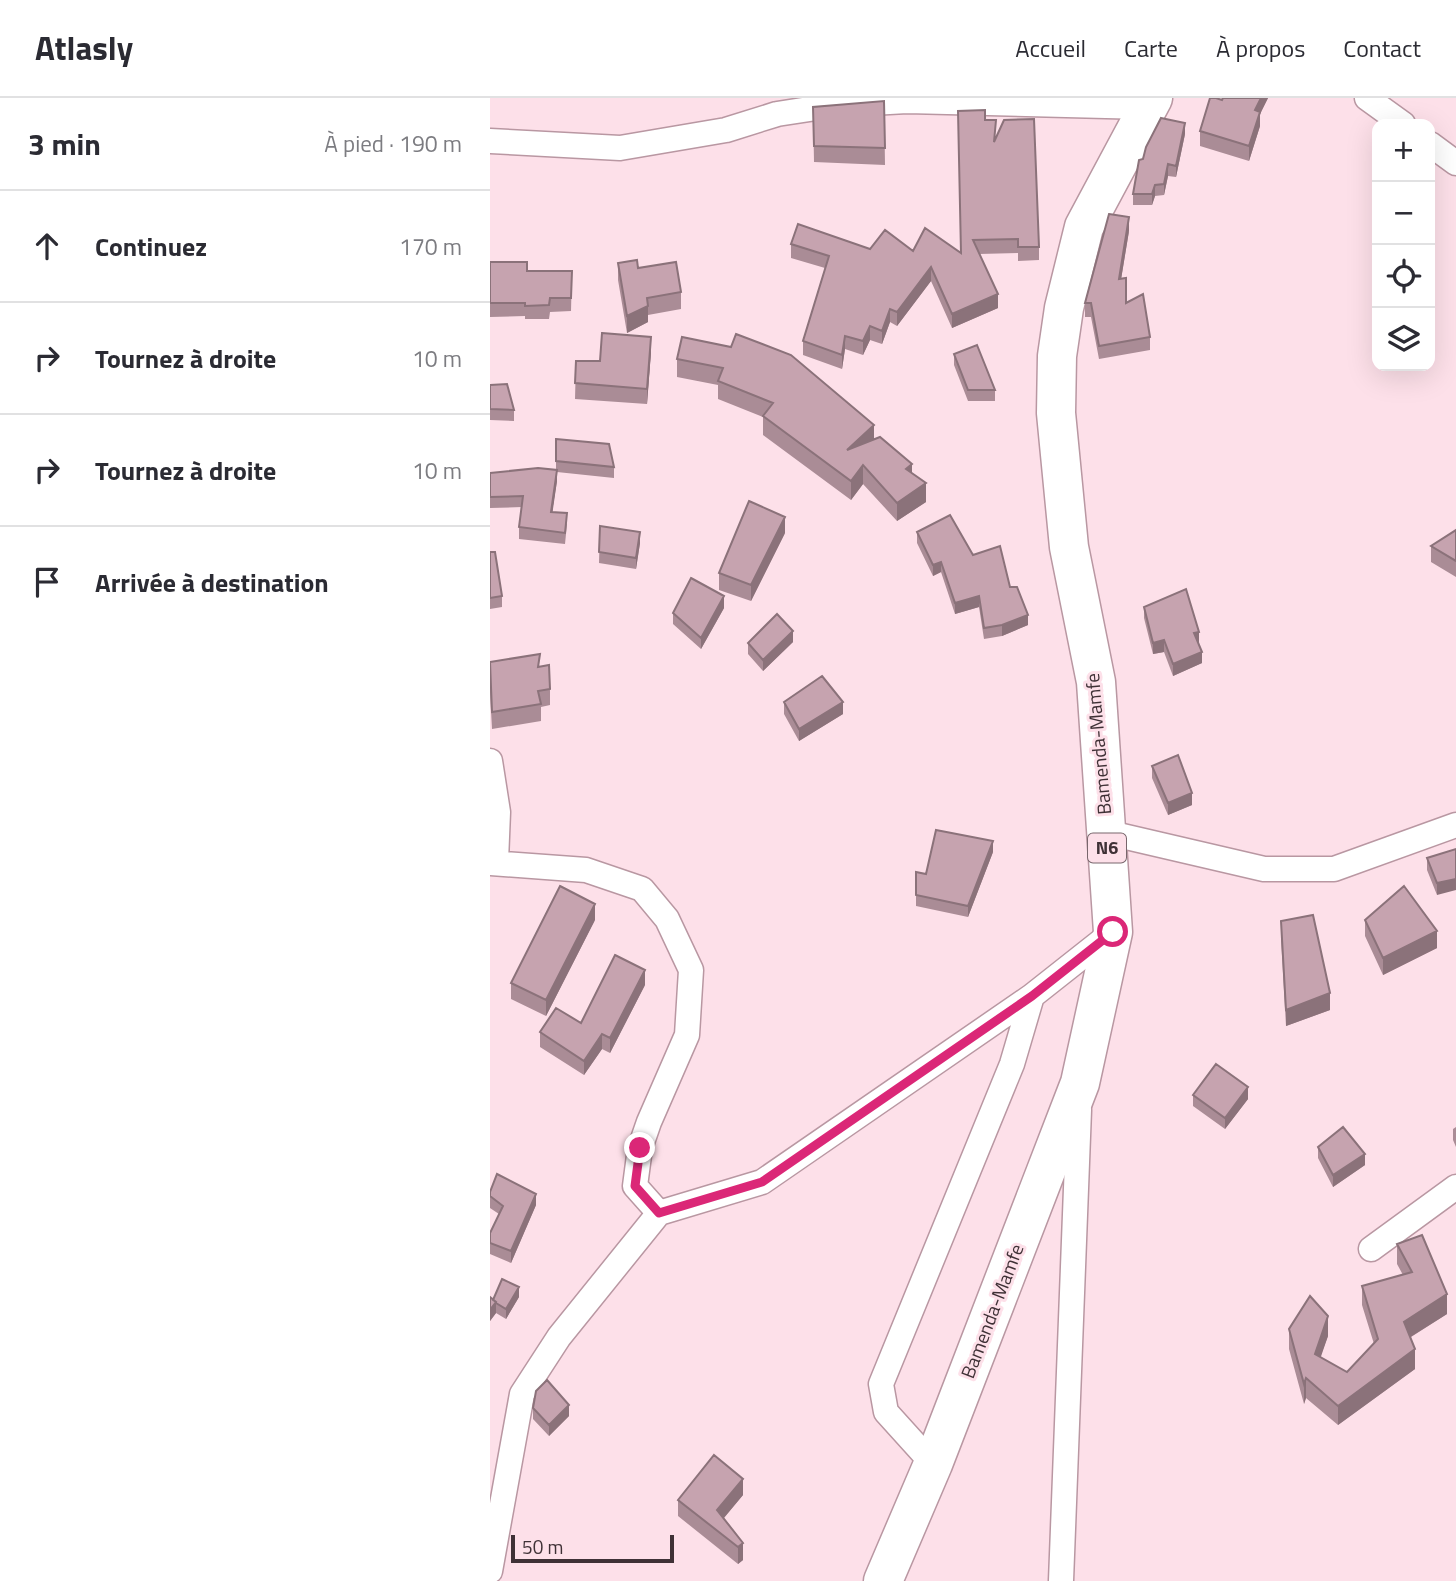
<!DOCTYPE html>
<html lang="fr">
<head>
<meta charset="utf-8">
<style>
  :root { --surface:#fff; --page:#f7f7f7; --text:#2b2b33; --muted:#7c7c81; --line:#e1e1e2 }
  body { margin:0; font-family:"Titillium Web",sans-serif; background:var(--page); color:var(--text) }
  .controls { position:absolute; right:21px; top:21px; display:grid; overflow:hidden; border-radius:14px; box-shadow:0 7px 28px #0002 }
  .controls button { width:63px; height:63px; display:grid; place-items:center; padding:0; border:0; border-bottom:2px solid var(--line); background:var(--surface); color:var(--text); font:35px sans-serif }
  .scale { position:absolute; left:21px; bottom:18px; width:163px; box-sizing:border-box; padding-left:7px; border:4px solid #3f3136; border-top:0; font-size:19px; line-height:24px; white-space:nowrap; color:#3f3136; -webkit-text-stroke:5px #fde0e9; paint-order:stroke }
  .stop { position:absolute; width:21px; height:21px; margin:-16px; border:5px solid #db2777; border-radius:50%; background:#fff }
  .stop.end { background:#db2777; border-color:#fff; box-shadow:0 2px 7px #0008 }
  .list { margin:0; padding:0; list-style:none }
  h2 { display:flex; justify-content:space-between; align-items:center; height:91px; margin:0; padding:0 28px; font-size:30px }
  h2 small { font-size:23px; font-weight:400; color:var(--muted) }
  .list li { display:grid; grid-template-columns:46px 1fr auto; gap:21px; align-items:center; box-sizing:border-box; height:112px; padding:0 28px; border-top:2px solid var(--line) }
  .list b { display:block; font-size:26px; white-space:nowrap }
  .list em { font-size:23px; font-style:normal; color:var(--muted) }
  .icon { flex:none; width:38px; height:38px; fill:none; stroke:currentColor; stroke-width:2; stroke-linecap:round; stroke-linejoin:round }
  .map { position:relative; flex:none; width:966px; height:1483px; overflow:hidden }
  header { display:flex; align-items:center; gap:42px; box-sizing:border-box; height:98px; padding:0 35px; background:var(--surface); border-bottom:2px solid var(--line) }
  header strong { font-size:33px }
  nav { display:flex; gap:38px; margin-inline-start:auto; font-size:24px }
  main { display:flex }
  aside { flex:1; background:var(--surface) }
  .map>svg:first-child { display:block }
</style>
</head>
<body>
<header>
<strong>Atlasly</strong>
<nav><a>Accueil</a><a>Carte</a><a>À propos</a><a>Contact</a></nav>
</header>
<main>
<aside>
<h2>3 min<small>À pied · 190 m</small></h2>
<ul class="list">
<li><svg class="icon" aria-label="ahead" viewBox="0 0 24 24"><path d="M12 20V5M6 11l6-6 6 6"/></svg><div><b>Continuez</b></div><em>170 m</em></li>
<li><svg class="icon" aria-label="right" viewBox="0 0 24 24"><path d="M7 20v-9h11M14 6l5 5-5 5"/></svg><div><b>Tournez à droite</b></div><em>10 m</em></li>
<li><svg class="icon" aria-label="right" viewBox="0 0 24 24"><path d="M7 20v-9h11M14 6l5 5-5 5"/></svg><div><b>Tournez à droite</b></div><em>10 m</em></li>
<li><svg class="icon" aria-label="arrive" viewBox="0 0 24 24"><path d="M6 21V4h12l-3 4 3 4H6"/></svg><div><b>Arrivée à destination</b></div></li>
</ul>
</aside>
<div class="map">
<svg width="966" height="1483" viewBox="0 0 966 1483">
  <rect width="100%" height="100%" fill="#fde0e9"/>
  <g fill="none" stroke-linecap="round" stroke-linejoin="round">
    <defs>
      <path id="minor" d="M877,0L913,26
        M0,43L130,50L236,32L287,16L346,7L417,3L656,9
        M940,46L966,65
        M0,663L8,714L6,763
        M615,734L774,771H844L966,727
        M0,765L96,772L152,791L177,821L201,872L197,937L159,1024L150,1050L145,1088L169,1115L272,1084L542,898L623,834
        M881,1151L966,1089
        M443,1366L396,1314L391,1286L522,966L542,898
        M0,1473L32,1296L69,1239L169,1115
        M571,1483L589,1012"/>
      <path id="trunk" d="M393,1483L443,1366L590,985L623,834L606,584L579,449L566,315L567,258L574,210L594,129L663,0"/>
    </defs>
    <use href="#minor" stroke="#b997a2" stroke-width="27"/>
    <use href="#trunk" stroke="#b997a2" stroke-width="41"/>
    <use href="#minor" stroke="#fff" stroke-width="24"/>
    <use href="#trunk" stroke="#fff" stroke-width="38"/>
  </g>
  <path fill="#aa8c96" d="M733,0H778L770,16V28L759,63L710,48V33Z
    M394,3L395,67L324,64L323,9Z
    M495,22L505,41L549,149V162L528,163V155L489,156L508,210L462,230L441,183L407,228L400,224L392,246L380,242L373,257L355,251L352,271L313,257V243L335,170L301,160V146L380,151L471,155Z
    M695,36L686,79L678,78L674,97L665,98L662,107H643V96L653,61Z
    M639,133L631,181L636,205L660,239V252L609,261L601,219H595V205Z
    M0,164L37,173H82L81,213L60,214L59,221H35V218L0,219Z
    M128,165L148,170L191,194V211L158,217V224L137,235L128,182Z
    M192,239L384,341L422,375L436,404L407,423L373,386L361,402L273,337V319L228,301V287L187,279V261Z
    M161,254L157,306L85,301L86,263H110Z
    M464,256L505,292V303H478L464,267Z
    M0,287L24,312V323L0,322Z
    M66,341L124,369V380L67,374V383L62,414L77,426L75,446L29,441V429L32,409L0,410V375L66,372Z
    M110,428L150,445L146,471L109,465Z
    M966,432V479L941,464V448Z
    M427,434L483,457L520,489L538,527L512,538L494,541L489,509L465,516L451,474L443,478L427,445Z
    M295,435L261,503L229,492V475Z
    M0,454L12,498V509L0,511Z
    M654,509L709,545L708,546L712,565L683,578L674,554L663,556L654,520Z
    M234,510L211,551L183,526V515Z
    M303,544L273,573L258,556V545Z
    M0,564L50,568L60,591V607L51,609V623L2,631L0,594Z
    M294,604L353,616L309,643L294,616Z
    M662,668L702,707L678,717L662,680Z
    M966,751L947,797L937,772V760Z
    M503,754L478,819L426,808V774L436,776Z
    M105,822L56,918L21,901V885Z
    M875,822L947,850L893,877L875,838Z
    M791,823L840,912L796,928L791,840Z
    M155,887L120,955L112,951L94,977L50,949V934L91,925Z
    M703,997L758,1001L735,1031L703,1008Z
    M966,1029V1049L963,1042V1031Z
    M828,1049L875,1067L843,1089L828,1060Z
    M0,1094L46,1107L21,1165L0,1156V1145L9,1116L0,1110Z
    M907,1146L957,1216L921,1239L925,1271L848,1327L816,1300L814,1306L799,1251V1231L838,1238L830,1259L857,1274L884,1246L872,1207V1188L913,1177L907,1166Z
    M0,1199L3,1202L29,1199L16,1221L6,1215L0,1223Z
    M43,1310L79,1318L59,1338L43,1321Z
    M253,1397L234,1420L253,1445V1462L248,1466L188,1418V1402Z"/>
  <path fill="#8b727a" d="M771,0H778L770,16V28L759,63V48L765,12Z
    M695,25V36L686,79V68Z
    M678,66V78L674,97V86Z
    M665,87V98L662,107V96Z
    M639,119V133L629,194V181Z
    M441,169V183L407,228V214Z
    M508,196V210L462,230V216Z
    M158,208V224L137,235V218Z
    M400,211V224L392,246V233Z
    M380,228V242L373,257V243Z
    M355,238V251L352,271V257Z
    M161,239V254L157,306V291Z
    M384,327V346L357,352Z
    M422,366V385L416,371Z
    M373,367V386L361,402V383Z
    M67,372V383L61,425V414Z
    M436,385V404L407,423V405Z
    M295,419V435L261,503V487Z
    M150,434V445L146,471V460Z
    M451,464V474L443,478V467Z
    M234,498V510L211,551V540Z
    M489,498V509L465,516V505Z
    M538,517V527L512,538V527Z
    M303,533V544L273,573V562Z
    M709,534V545L704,547V535Z
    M674,542V554L663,556V545Z
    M712,554V565L683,578V566Z
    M353,604V616L309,643V631Z
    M702,695V707L678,717V705Z
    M503,743V754L478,819V808Z
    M966,781V792L947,797V785Z
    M105,806V822L56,918V902Z
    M947,833V850L893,877V860Z
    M155,872V887L120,955V940Z
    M840,895V912L796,928V912Z
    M112,936V951L94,977V963Z
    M758,989V1001L735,1031V1020Z
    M875,1056V1067L843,1089V1077Z
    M46,1096V1107L21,1165V1153Z
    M29,1189V1199L16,1221V1211Z
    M957,1196V1216L914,1243V1224Z
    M6,1204V1215L0,1223V1212Z
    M838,1218V1238L825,1276V1256Z
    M925,1251V1271L848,1327V1308Z
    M816,1280V1300L814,1306V1286Z
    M79,1307V1318L59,1338V1327Z
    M253,1381V1397L227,1428V1412Z
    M253,1445V1462L248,1466V1449Z"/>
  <path fill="#c6a3af" stroke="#8b727a" stroke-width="2" d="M720,0H726L732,2L733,0H771L765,12L770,14L759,48L710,33Z
    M394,3L395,50L324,48L323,9Z
    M495,12V22H506L504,44L514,22L544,21L549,149H528V141L483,142L508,196L462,216L441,169L407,214L400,211L392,233L380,228L373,243L355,238L352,257L313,243L339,158L301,146L308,126L380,151L395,132L423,153L435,130L471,155L468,13Z
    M671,20L695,25L686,68L678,66L674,86L665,87L662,96H643L649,62L653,61L656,49Z
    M619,116L639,119L629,181L636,180V205L653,196L660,239L609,248L601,205H595Z
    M147,162L148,170L186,164L191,194L157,200L158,208L137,218L128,165Z
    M0,164H37V173H82L81,200H60L59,207L35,208V205H0Z
    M112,235L161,239L157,291L85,285L86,263H110Z
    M246,236L301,257L384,327L357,352L390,339L422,366L416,371L436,385L407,405L373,367L361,383L273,318L283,305L228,283L233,270L187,261L192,239L241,249Z
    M487,247L505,292H478L464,256Z
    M17,286L24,312L0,311V287Z
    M66,341L119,346L124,369L66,363Z
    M48,370L67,372L61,414L77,415L75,435L29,429L33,398L0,399V375Z
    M259,403L295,419L261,487L229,475Z
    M460,417L483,457L510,448L520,489H527L538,517L512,527L494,530L489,498L465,505L451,464L443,467L427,434Z
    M110,428L150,434L146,460L109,454Z
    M966,432V463L941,448Z
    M0,454H5L12,498L0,500Z
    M201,480L234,498L211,540L183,515Z
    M696,491L709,534L704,535L712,554L683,566L674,542L663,545L654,509Z
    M287,516L303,533L273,562L258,545Z
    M50,556L48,569L59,567L60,591L48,593L51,606L2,614L0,564Z
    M332,578L353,604L309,631L294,604Z
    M688,657L702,695L678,705L662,668Z
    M446,732L503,743L478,808L426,797V774L436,776Z
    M966,751V781L947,785L937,760Z
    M70,788L105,806L56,902L21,885Z
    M914,788L947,833L893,860L875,822Z
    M823,817L840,895L796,912L791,823Z
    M125,857L155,872L120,940L112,936L94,963L50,934L66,910L91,925Z
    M726,966L758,989L735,1020L703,997Z
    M853,1029L875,1056L843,1077L828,1049Z
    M7,1076L46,1096L21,1153L0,1145V1135L13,1108L0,1098V1094Z
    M932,1137L957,1196L914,1224L925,1251L848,1308L816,1280L814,1286L799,1231L820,1198L838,1218L825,1256L857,1274L888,1241L872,1188L922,1174L907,1146Z
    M12,1181L29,1189L16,1211L6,1205V1204L3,1202Z
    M0,1199L6,1204L0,1212Z
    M57,1282L79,1307L59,1327L43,1310L46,1293Z
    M224,1357L253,1381L227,1412L253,1445L248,1449L188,1402Z"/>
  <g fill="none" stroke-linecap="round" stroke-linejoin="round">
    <path stroke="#db2777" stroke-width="9" d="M150,1050L145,1088L169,1115L272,1084L542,898L623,834"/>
  </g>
  <g text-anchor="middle" stroke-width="6" stroke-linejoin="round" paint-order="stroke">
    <rect fill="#fde0e9" stroke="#78666c" stroke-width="2" x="598" y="735.5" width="38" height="29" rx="5"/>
    <g font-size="18" font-weight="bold" fill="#3f3136">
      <text x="617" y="756">N6</text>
    </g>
    <g font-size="19" fill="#3f3136" stroke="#fde0e9">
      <text transform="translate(608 646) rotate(-95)" y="7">Bamenda-Mamfe</text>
      <text transform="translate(502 1213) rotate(-69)" y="7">Bamenda-Mamfe</text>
    </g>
  </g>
</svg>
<div class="controls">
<button>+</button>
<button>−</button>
<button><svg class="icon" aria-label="locate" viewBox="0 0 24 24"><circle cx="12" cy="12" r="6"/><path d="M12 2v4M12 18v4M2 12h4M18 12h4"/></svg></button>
<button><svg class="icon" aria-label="layers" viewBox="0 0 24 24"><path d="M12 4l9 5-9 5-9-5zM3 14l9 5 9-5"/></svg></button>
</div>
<div class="scale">50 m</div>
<div class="stop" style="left:623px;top:834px"></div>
<div class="stop end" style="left:150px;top:1050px"></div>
</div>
</main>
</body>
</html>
